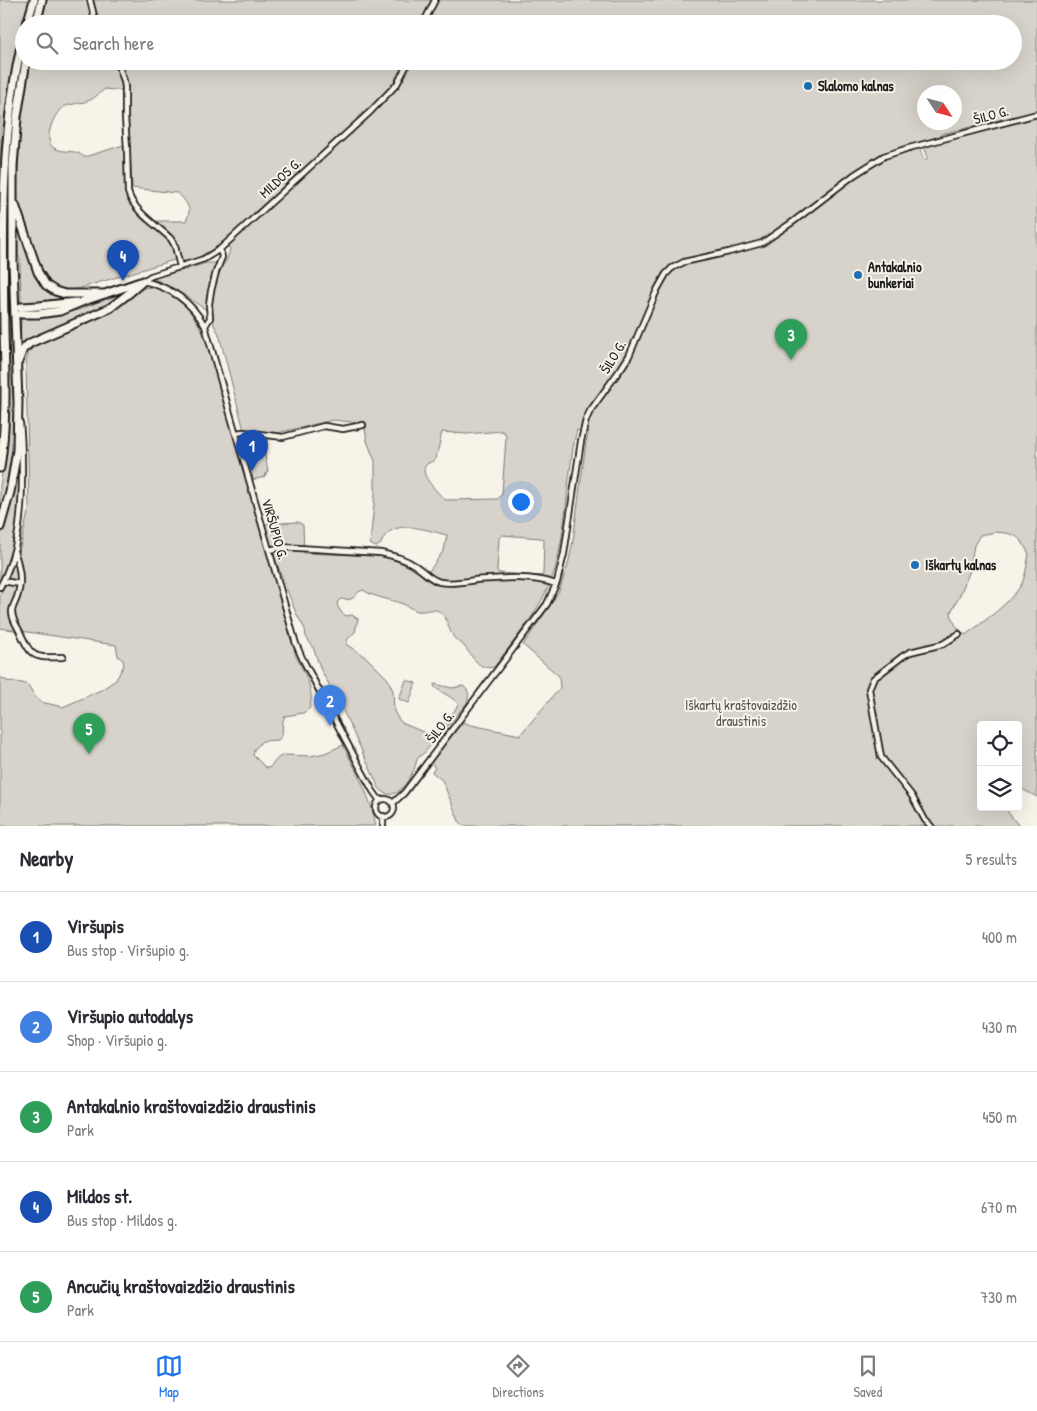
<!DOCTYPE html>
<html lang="en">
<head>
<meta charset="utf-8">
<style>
  :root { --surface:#fff; --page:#f7f7f7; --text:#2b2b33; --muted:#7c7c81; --line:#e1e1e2; --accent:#1a73e8 }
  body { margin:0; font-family:"Patrick Hand",sans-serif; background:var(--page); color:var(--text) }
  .controls { position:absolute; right:15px; bottom:15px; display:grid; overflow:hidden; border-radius:5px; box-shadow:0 5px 20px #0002 }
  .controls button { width:45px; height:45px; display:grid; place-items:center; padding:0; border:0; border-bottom:1px solid var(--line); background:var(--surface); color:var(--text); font:25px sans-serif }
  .compass { position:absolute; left:917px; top:85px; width:45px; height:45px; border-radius:50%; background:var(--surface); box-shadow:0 5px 20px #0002; rotate:126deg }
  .you { position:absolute; left:520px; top:501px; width:18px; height:18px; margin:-12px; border:4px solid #fff; border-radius:50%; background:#1a73e8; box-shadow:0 0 0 8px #1a73e833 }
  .badge { display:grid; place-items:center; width:32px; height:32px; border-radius:50%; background:var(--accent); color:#fff; font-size:16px; font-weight:700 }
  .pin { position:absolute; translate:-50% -41px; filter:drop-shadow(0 1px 2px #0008) }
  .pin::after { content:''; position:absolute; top:26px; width:18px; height:15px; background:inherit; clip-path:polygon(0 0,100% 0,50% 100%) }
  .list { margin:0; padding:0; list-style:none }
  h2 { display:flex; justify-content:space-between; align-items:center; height:65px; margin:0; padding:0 20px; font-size:21px }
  h2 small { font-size:16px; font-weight:400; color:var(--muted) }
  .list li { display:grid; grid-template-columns:32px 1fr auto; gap:15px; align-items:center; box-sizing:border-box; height:90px; padding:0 20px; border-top:1px solid var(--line) }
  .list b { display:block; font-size:19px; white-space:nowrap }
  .list p { margin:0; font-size:16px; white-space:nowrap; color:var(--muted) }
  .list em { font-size:16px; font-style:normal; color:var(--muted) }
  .icon { flex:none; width:28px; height:28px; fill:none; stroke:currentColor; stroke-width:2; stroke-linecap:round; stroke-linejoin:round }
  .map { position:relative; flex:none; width:1037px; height:826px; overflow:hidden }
  .search { position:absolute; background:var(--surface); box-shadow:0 5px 20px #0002; left:15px; right:15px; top:15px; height:55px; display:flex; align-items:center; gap:12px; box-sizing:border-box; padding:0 18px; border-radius:28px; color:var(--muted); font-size:19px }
  .sheet { height:515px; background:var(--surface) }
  nav { display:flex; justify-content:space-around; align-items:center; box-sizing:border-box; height:70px; border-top:1px solid var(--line); background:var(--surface); font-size:14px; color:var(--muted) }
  nav a { display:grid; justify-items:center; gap:2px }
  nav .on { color:var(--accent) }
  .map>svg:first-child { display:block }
</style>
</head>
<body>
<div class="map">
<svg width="1037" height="826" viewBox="0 0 1037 826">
  <rect width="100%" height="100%" fill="#f7f3e8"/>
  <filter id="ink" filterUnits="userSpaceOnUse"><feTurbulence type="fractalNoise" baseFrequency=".02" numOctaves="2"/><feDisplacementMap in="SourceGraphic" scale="10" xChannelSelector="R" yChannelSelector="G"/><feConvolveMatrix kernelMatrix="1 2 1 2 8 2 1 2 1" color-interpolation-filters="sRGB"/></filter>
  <g filter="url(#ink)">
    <path fill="#d7d3cb" stroke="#7a7874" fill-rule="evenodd" d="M0,0H30C14,53 3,109 0,164Z
      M47,0H1037V111L941,134L937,138L918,145L924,160L928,158L924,146L1037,118V797L1022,789L1018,794V725H981V807H1010L1007,811L1019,826H464L459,821L442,780L432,772L435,768L431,762L463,722L471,725L520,735L560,688L559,676L523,645L553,601L559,591L568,565L573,541L586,442L589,431L577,430C573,443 572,457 570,471C566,503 564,535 556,566C545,605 518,635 494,667C477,671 472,654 462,644C459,641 455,640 453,636C448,629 448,618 440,612C433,607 426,612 418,611C413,610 408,606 403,604C390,599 375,598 363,590L358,592C353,600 350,600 341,599L338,601L337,605L341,612L346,616L352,615L358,619L355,632L347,640V645L367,658L388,679L393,691L394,711L397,717L402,723L432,736L455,710L458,704C450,694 441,694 434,686V684L452,688L463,686C470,691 469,695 467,703L425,752C423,754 421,755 419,757C416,760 416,764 415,767C409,781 394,806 379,788L341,706L321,670L313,647L306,637L305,629L296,613L274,556L265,524L298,522L303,525L304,553L380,556C397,559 410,567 425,577L444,550L447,535C426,530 390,516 381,544L376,547L370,544L375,494V461L367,441L365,428L361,423L333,420L273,434L265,444V455L268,471L264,477L253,480L247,442L219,334L214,325L211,313L178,291L155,279L156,277L184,270L206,263H217L221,266C227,263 228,256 230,249L227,245L222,244L192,261H184L174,260L74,290L61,291L53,287L42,277L18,207L17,191L20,132L25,94L31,61H1013V24H40ZM105,89L124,91L127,94L132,188L177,193C182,196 190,206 189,212C189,215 187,218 186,221H144C137,213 130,206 127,196L124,145L84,157C75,148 64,154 54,148C42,141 54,113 63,107C71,103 82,104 90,100C95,98 100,92 105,89ZM924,92H954V122H924ZM502,431L505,433L506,437L502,494L498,499L446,500L443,498C437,491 418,474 426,465C428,462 433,462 436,459L442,432L466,434ZM996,532C1018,534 1019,536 1029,554C1027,563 1026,573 1023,581C1016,599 981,624 965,635L956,626L952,618L951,612L959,597L969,573L974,545L980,535ZM502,535L541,538L544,540L543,574L542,576L499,573L497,570L499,538Z
      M24,47C24,80 14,116 11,150C7,198 9,245 10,293H7C6,242 4,191 8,141C10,109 17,78 24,47Z
      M17,218L44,285L81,296L56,301L21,303L20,259L18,255Z
      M151,287C181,293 196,316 208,343L296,656C304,673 316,690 309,709L303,713L285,716L283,720L282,736L278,740L262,741L254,750L253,755L265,767L269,768L278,758L283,755L311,756L325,753L343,745C356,771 371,796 376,826H0V677L7,681L22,683L28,685L36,698L41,702L63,707L101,690L116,680L124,665L123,660L118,656L116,645L0,628V595L13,566L21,544L29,508L26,365C27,355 29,350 38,344L113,310L133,294L144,288Z
      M132,289L115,302L20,350L21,318L48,316L78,310Z
      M8,328H12C13,369 18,411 14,451C12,474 6,497 0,519V485L5,458L7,434Z
      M18,465C20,506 18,544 0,581V537L13,495Z
      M406,680L416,683L409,703L399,699Z"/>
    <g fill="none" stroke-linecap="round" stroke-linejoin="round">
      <path stroke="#d6d3c9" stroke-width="7" stroke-dasharray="7 3.5" stroke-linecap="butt" d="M0,307H21
        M0,314H20"/>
      <defs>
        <path id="street" d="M90,0L96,24
          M423,24L435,0
          M117,61L124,81L125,87V117L127,149L128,192C133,211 157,225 171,239L175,246L180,267
          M143,281C171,287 191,301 205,326L296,644L303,660L362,771L373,791L380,801
          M143,281L151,276L204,259L220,249L370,112L397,84L409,61
          M205,326L210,318L209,304L211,291L216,272L222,257L220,249
          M236,433L243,432L283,437L324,426L343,429L363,425
          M270,550L282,547L381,553C393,556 404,558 414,565C423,570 430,580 440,582C451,584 464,582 475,580C502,578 530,575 556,584
          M14,551C19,564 22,581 18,594C17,600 12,606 12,612C12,618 16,625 19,630C32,658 32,658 63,657
          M3,581L20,584
          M0,587C19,552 22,513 22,474C22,457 22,440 20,423
          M376 808a9 9 0 1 1 18 0a9 9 0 1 1-18 0Z
          M393,803L404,793L547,604L557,582L564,554L581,441L586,420L590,411L622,367L629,356L657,290L666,274L672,268L684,262L729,252L762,243L794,221L854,175L884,156L909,148L1037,114
          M383,816V826
          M931,826L925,820L912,796L881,757L869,689L873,679L903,656L910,652L943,644L959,634"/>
        <path id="primary" d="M27,24L34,0
          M36,24L42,0
          M15,205L38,272L46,285L55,291L65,294H105
          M21,307L39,306L76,302
          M21,314H38L60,311L84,301L140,282
          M18,362L23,349L30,343L110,308L128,294L143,281
          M0,468C7,422 5,375 4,328C3,230 0,131 24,34
          M0,527L10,492L17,450L18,402L13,261V166L17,117L26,61"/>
      </defs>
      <use href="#street" stroke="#1c1c1c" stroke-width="8"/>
      <use href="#primary" stroke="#1c1c1c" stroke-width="11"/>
      <use href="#street" stroke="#f7f3e8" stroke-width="4.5"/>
      <use href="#primary" stroke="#f7f3e8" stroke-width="7"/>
    </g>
  </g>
  <g fill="#1f6fb2" stroke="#f7f3e8" stroke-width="2">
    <circle cx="808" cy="86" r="5"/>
    <circle cx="858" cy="275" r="5"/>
    <circle cx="915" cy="565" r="5"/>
  </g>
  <g text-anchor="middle" stroke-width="4" stroke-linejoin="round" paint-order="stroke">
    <g font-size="14" font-weight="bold" fill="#1c1c1c" stroke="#f7f3e8" text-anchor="start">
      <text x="818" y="91">Slalomo kalnas</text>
      <text x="868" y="272">Antakalnio<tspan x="868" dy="16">bunkeriai</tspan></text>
      <text x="925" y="570">Iškartų kalnas</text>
    </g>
    <g font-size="14" fill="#1c1c1c" stroke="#f7f3e8">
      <text transform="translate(991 115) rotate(-15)" y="5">ŠILO G.</text>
      <text transform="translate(280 178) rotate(-43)" y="5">MILDOS G.</text>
      <text transform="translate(613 357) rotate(-59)" y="5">ŠILO G.</text>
      <text transform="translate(275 529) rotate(74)" y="5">VIRŠUPIO G.</text>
      <text transform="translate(440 727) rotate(-53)" y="5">ŠILO G.</text>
    </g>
    <g font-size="14" fill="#545351" stroke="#f7f3e8">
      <text x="741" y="710">Iškartų kraštovaizdžio<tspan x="741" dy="16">draustinis</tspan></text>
    </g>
  </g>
</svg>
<div class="controls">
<button><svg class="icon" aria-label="locate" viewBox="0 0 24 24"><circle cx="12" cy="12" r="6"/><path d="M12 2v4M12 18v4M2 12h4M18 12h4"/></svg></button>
<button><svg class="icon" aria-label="layers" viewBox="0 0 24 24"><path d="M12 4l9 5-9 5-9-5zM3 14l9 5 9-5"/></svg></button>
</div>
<svg class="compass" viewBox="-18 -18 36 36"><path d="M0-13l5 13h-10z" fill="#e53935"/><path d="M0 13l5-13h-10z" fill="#7c7c81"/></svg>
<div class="you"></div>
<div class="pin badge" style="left:252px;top:471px;background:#1a4fb4">1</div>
<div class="pin badge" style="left:330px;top:726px;background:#3f7fe0">2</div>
<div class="pin badge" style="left:791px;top:360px;background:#2e9e5b">3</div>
<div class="pin badge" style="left:123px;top:281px;background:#1a4fb4">4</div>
<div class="pin badge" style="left:89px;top:754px;background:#2e9e5b">5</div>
<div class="search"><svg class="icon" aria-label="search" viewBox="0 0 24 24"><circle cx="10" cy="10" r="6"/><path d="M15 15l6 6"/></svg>Search here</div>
</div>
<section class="sheet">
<h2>Nearby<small>5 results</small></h2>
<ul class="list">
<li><span class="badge" style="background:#1a4fb4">1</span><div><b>Viršupis</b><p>Bus stop · Viršupio g.</p></div><em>400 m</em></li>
<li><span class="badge" style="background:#3f7fe0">2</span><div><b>Viršupio autodalys</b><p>Shop · Viršupio g.</p></div><em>430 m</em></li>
<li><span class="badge" style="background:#2e9e5b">3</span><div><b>Antakalnio kraštovaizdžio draustinis</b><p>Park</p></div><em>450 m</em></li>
<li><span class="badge" style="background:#1a4fb4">4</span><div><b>Mildos st.</b><p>Bus stop · Mildos g.</p></div><em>670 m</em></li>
<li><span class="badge" style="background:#2e9e5b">5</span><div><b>Ancučių kraštovaizdžio draustinis</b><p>Park</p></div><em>730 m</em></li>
</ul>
</section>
<nav>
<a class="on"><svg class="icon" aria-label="map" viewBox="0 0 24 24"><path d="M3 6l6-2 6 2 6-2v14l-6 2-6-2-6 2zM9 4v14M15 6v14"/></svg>Map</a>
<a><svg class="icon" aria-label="directions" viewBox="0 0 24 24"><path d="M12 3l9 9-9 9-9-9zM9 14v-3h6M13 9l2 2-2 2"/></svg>Directions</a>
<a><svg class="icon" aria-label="saved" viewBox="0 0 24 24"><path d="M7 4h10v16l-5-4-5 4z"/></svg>Saved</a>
</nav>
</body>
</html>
